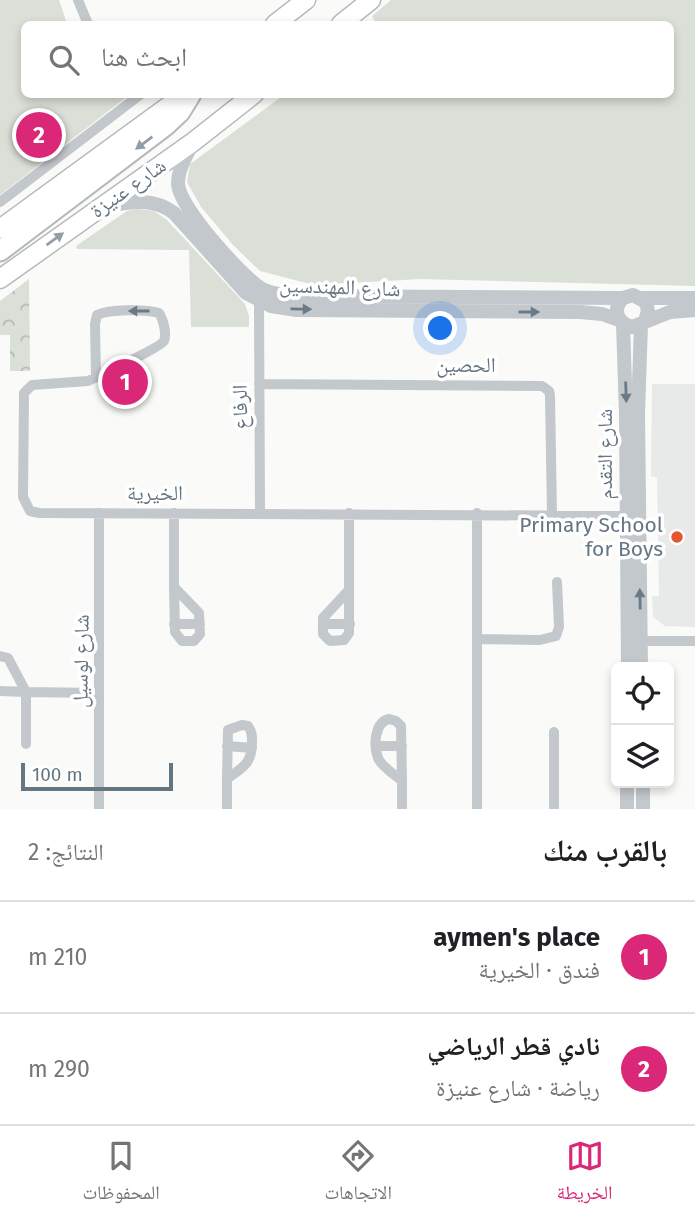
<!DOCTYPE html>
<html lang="ar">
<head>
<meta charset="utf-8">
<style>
  :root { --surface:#fff; --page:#f2f2f2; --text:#202124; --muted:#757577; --line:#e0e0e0; --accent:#db2777 }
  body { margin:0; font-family:"Fira Sans","Noto Naskh Arabic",sans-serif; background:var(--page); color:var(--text); direction:rtl }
  .controls { position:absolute; right:21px; bottom:21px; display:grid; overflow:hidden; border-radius:10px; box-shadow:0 4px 10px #0003 }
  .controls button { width:63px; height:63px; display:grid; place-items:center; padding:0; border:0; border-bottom:2px solid var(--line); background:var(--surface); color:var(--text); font:35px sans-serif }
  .scale { position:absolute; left:21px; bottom:18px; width:152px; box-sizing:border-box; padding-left:7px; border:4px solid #657683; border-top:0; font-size:19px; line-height:24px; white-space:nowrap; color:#657683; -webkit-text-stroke:5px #fff; paint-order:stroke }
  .you { position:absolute; left:441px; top:329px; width:24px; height:24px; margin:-18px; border:5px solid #fff; border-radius:50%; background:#1a73e8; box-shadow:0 0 0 10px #1a73e833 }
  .badge { display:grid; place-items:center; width:46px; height:46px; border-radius:50%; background:var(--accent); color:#fff; font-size:23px; font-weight:700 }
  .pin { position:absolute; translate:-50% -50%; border:4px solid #fff; box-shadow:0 2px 7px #0006 }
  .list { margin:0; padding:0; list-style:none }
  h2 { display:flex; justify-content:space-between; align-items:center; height:91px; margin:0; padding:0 28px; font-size:30px }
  h2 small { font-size:23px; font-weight:400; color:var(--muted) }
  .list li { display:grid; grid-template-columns:46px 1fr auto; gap:21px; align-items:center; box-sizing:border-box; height:112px; padding:0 28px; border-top:2px solid var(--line) }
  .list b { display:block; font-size:26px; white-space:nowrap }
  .list p { margin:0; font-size:23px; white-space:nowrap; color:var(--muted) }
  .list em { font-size:23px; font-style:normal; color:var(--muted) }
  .icon { flex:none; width:38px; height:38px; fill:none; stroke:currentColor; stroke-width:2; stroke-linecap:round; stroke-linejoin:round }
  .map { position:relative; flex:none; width:695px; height:809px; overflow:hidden; direction:ltr }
  .search { position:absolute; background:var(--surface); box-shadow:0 4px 10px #0003; left:21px; right:21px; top:21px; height:77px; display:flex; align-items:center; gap:18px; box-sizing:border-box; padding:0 24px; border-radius:10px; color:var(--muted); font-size:26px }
  .sheet { height:315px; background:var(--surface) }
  nav { display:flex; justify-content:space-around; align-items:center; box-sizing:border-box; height:98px; border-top:2px solid var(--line); background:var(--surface); font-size:19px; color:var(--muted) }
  nav a { display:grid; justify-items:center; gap:4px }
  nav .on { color:var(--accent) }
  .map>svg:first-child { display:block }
</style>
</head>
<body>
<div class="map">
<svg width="695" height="809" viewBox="0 0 695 809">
  <defs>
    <pattern id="park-crowns" width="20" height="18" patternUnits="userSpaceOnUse" patternTransform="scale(1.75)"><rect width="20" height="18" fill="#dadfd7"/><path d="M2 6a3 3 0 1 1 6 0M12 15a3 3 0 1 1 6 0" fill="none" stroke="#b4b9b4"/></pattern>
  </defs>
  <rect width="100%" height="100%" fill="#fafaf8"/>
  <path fill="#e8e9e9" d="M652,384H695V627L665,626L653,617L652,596H659L657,478L651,476Z"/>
  <path fill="#dadfd7" d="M0,0H59L67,24H24V94L129,95L0,195Z
    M391,0H695V286L420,279L314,285L260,271L234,246L201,207L187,182L190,164L284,95L670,94V24H376L372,16Z
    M138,209L154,211L167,220L245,304L249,316V327H191L189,250L77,249L76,246L127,211Z"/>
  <path fill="url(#park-crowns)" d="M29,279L30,371H10V335H0V301Z"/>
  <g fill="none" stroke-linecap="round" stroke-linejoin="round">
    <defs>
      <path id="primary" d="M275,24L306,0
        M341,24L371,0
        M0,229L185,94
        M0,279L193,142L254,94"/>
      <path id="trunk" d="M0,251L165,126L180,112L191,94"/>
    </defs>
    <use href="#primary" stroke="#b5babe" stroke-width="21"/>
    <use href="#trunk" stroke="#b4b9bd" stroke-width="23"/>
    <path stroke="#c3c8cc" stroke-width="10" d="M78,0L88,24
      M0,202L141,94
      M259,302L260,513
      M96,377L95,324L97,315C109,309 146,309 159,313C163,319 167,333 164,341C161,347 99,376 88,381L32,385L24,393L23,497L30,511L39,513L633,516
      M259,384L542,386L549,391L550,396L552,514
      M99,513V809
      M174,587L199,613L200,634L194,641H182L175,632Z
      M174,587V513
      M349,590V633L344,640L330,641L323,634V618Z
      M349,590V513
      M174,624H200
      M323,624H350
      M478,639L540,640L556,636L559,627L557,582
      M635,641H695
      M0,656L8,658L26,692L0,691
      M389,719L396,721L401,726L402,781C395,775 381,766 378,758C373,745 375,722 389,719Z
      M242,725L248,726C252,732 252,735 252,742C252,764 243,767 227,779L228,730Z
      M554,732V809
      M26,744V692L99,693
      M227,746L252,748
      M377,746H402
      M402,781V809
      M227,809V779
      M477,809V513"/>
    <path stroke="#c3c8cc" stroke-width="14" d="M193,143C186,156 178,169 178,184C179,207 242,277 262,289C272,294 283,295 294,296L623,298L633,295L646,302L648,311L645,321
      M105,206C131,202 152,197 174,213L246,293L271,306L297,310L580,312L602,314L619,320
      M623,298C612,309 617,323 632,327L670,312L695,310
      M642,298H695
      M623,324L626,414L628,667
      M641,667L638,414L641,324
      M643,783V809
      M627,809V783"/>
    <use href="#primary" stroke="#fff" stroke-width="18"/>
    <use href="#trunk" stroke="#fff" stroke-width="19"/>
  </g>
  <defs><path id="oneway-solid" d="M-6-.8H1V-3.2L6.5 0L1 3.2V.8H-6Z" transform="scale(1.75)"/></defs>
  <g fill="#939fa8">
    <use href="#oneway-solid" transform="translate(144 143) rotate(143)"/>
    <use href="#oneway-solid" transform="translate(55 239) rotate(-36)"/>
  </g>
  <g fill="#6a7a87">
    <use href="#oneway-solid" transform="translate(301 309) rotate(1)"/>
    <use href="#oneway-solid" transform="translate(139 311) rotate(180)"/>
    <use href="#oneway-solid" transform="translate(529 312)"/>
    <use href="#oneway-solid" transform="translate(626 392) rotate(88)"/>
    <use href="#oneway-solid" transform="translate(640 599) rotate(-91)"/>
  </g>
  <circle fill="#e4572e" stroke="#fff" stroke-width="2.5" cx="677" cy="537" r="7"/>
  <g text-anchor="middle" stroke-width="7" stroke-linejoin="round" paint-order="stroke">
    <g font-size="21" fill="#657683" stroke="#fff">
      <text transform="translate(128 188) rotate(-35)" y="7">شارع عنيزة</text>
      <text transform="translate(340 287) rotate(2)" y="7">شارع المهندسين</text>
      <text x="466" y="372">الحصين</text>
      <text transform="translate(240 407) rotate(-91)" y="7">الرفاع</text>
      <text transform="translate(605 454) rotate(-90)" y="7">شارع التقدم</text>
      <text x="155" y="500">الخيرية</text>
      <text transform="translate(81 661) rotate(-89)" y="7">شارع لوسيل</text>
    </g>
    <g font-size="21" fill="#657683" stroke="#fff" text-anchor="end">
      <text x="663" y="532">Primary School<tspan x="663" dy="24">for Boys</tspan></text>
    </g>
  </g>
</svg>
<div class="controls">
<button><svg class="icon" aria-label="locate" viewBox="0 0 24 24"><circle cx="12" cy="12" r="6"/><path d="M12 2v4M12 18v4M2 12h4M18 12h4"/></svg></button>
<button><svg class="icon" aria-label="layers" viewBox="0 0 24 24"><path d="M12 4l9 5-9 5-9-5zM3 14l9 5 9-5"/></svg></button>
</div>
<div class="scale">100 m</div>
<div class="you"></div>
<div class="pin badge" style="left:125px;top:382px">1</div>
<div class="pin badge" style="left:39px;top:135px">2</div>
<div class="search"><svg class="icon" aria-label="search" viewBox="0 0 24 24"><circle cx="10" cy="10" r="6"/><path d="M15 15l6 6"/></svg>ابحث هنا</div>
</div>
<section class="sheet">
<h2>بالقرب منك<small>النتائج: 2</small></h2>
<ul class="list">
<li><span class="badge">1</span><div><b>aymen's place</b><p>فندق · الخيرية</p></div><em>210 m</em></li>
<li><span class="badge">2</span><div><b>نادي قطر الرياضي</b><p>رياضة · شارع عنيزة</p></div><em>290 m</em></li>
</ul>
</section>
<nav>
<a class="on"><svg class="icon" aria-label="map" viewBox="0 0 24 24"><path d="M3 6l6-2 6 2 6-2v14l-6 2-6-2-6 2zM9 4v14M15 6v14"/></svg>الخريطة</a>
<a><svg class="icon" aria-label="directions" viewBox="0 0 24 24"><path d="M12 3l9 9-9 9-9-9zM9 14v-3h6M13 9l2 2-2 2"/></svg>الاتجاهات</a>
<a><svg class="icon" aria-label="saved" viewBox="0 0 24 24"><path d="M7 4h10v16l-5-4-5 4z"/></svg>المحفوظات</a>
</nav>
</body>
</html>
